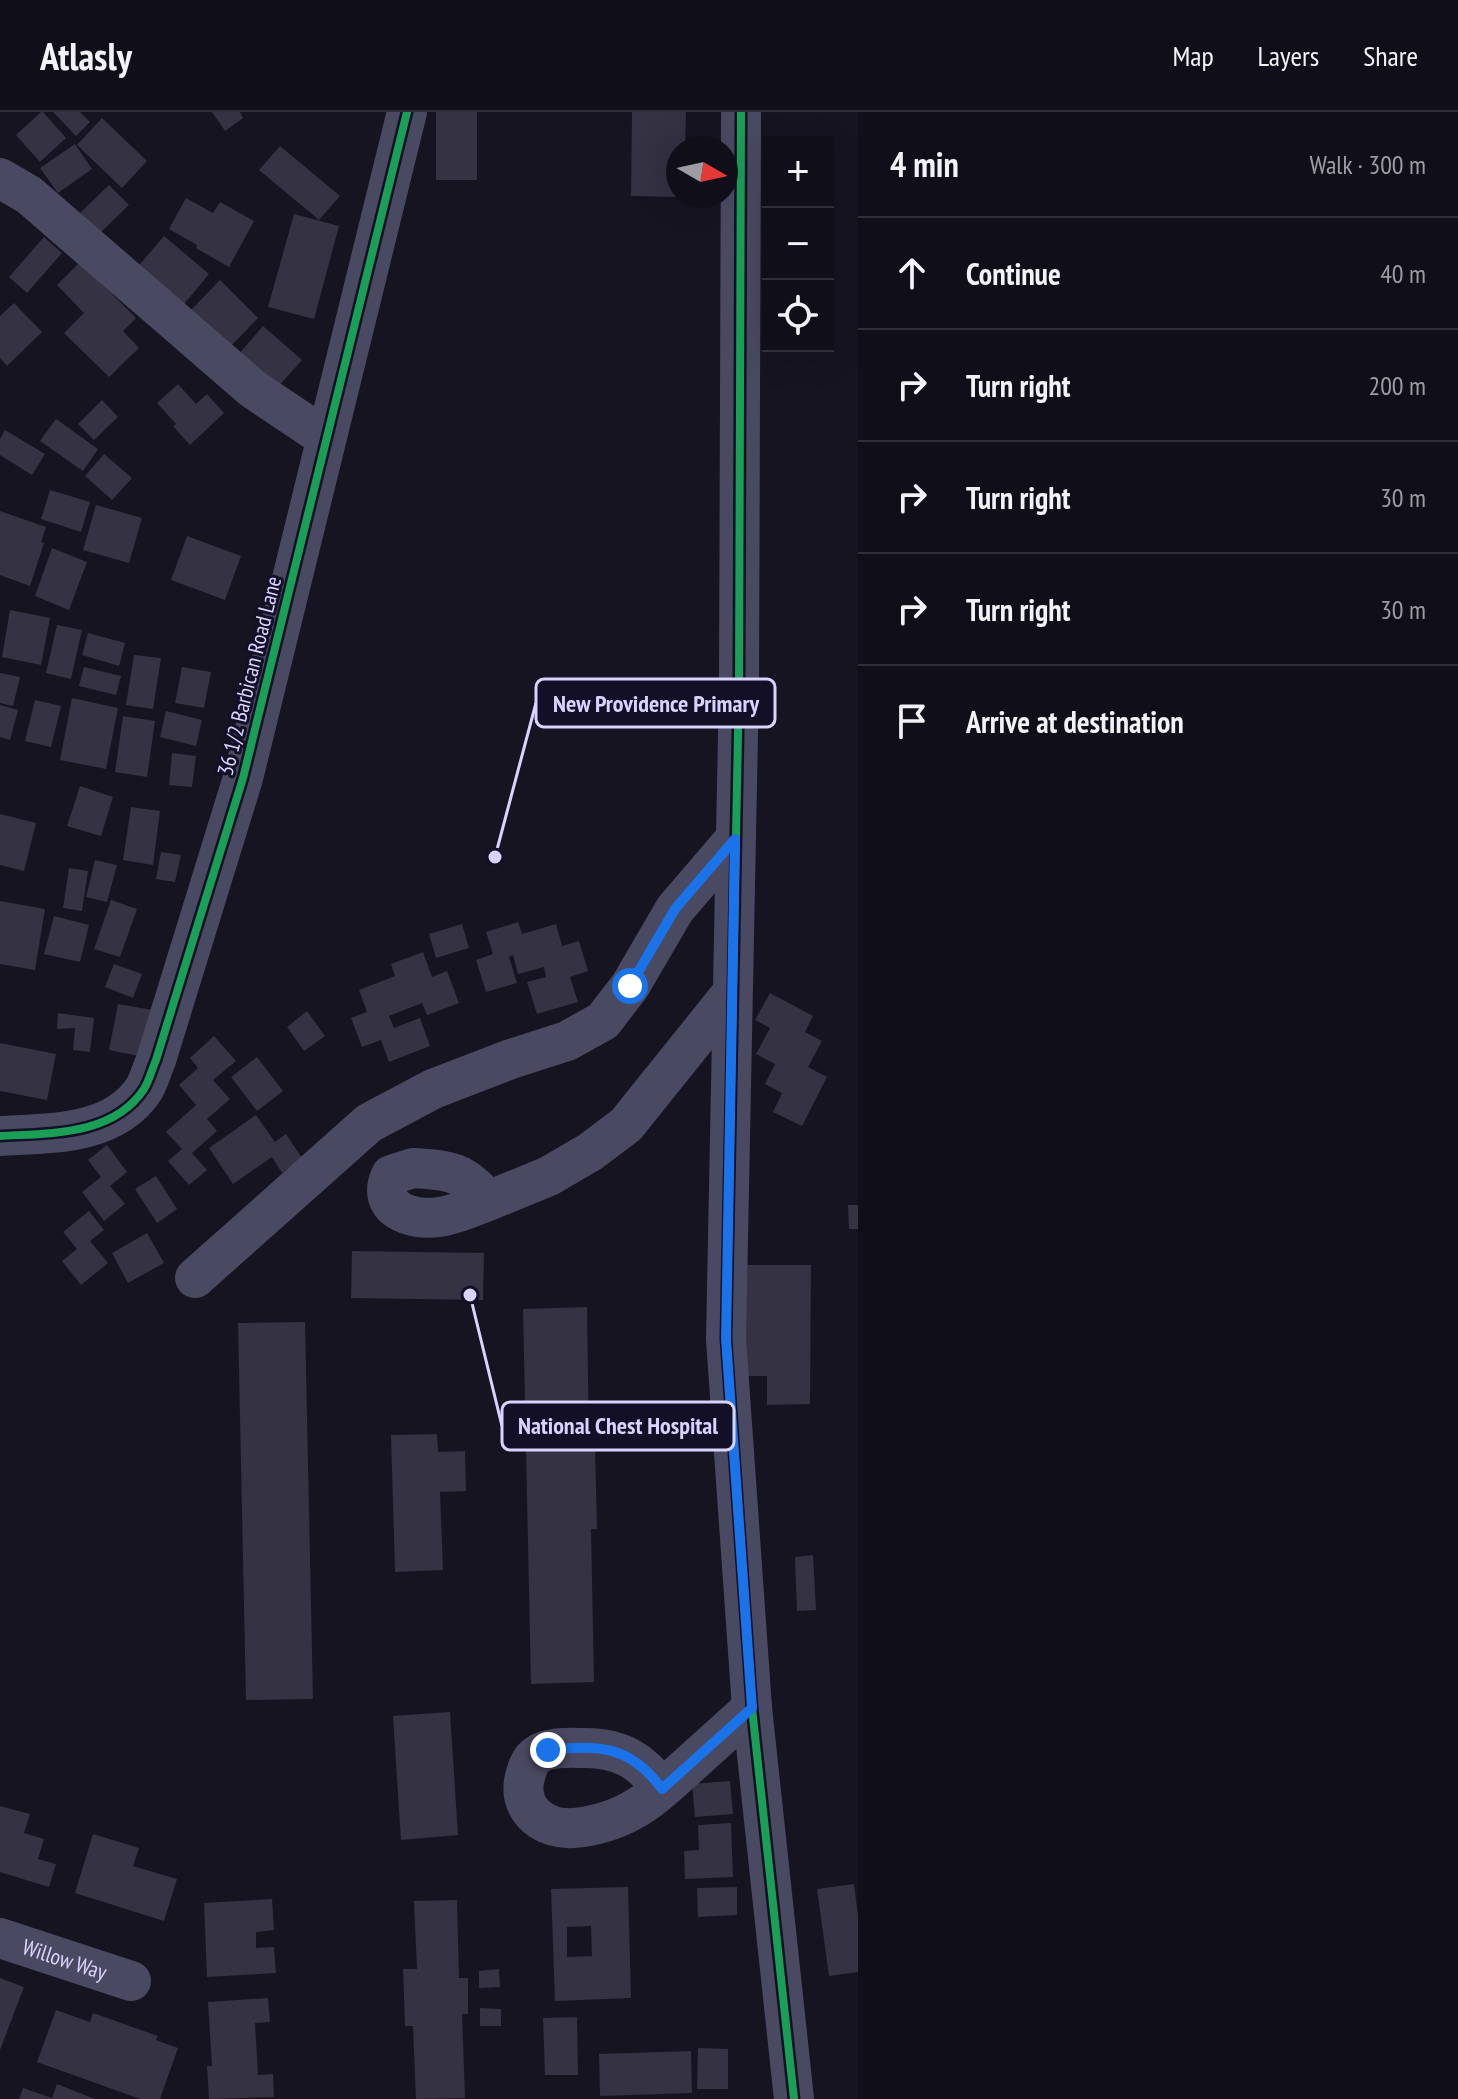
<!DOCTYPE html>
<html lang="en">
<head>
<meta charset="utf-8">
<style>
  :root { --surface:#100f19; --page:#191822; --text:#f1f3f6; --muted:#9c9ca2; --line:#302f38 }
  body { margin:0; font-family:"PT Sans Narrow",sans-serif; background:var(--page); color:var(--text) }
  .controls { position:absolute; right:24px; top:24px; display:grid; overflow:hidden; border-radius:0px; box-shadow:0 8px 32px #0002 }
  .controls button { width:72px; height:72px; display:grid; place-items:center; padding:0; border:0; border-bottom:2px solid var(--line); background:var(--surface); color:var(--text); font:40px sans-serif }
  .compass { position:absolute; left:666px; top:24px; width:72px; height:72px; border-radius:50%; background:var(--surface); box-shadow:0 8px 32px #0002; rotate:99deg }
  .stop { position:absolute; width:24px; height:24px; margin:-18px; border:6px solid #1a73e8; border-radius:50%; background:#fff }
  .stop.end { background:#1a73e8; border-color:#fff; box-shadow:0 2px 8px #0008 }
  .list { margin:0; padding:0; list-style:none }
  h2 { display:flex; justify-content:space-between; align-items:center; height:104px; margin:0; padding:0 32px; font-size:34px }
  h2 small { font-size:26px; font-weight:400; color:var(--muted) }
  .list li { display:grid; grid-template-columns:52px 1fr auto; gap:24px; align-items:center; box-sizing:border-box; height:112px; padding:0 32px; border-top:2px solid var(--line) }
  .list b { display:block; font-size:30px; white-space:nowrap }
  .list em { font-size:26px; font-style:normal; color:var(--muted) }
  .icon { flex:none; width:44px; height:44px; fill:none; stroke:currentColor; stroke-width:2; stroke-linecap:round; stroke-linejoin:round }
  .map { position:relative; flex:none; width:858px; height:1987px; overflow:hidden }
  header { display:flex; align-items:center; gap:48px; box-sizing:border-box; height:112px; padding:0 40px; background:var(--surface); border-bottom:2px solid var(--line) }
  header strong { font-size:38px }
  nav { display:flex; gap:44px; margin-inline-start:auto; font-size:28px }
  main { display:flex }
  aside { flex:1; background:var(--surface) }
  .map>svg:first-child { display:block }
</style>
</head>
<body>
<header>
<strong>Atlasly</strong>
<nav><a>Map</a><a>Layers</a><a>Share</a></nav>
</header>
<main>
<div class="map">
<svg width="858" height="1987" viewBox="0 0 858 1987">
  <rect width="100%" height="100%" fill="#161421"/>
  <path fill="#343243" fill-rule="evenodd" d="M41,0H43L66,26L40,50L16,23Z
    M53,0H80L90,10L76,24Z
    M212,0H240L243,6L225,19Z
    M436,0H477V68H436Z
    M632,0H686L685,36H678V85L631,84Z
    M102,6L147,49L122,76L77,33Z
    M75,32L92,57L58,81L40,56Z
    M280,34L340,84L319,108L259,58Z
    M109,73L129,93L99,122L80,101Z
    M186,86L213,101L220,90L254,109L229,155L196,136L197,133L169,117Z
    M294,102L339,114L314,207L268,195Z
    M164,124L209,162L180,197L135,158Z
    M44,125L62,141L27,181L9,165Z
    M80,150L136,206L123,219L139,236L109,265L64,221L84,201L57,173Z
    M220,168L258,206L228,237L190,199Z
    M14,191L42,220L7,254L0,246V204Z
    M263,214L302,248L276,277L238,243Z
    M178,272L196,292L207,282L224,301L190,333L173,314L176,312L157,291Z
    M102,288L118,305L94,328L78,312Z
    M56,307L98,337L83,359L40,329Z
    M5,318L45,342L32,363L0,343V327Z
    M104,342L132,366L112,388L85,364Z
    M50,378L90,390L81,420L41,407Z
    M96,393L142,406L129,451L83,438Z
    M0,399L46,415L41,430L44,431L30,474L0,463Z
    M187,424L241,444L225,488L171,468Z
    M52,436L87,450L69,498L35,484Z
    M10,498L50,506L41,553L2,545Z
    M57,513L82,518L71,567L46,561Z
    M88,521L125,531L119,554L82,543Z
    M134,543L161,546L153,597L126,593Z
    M84,555L121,564L116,583L79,574Z
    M182,555L211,560L204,596L175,591Z
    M0,561L20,565L13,594L0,591Z
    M72,586L118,596L106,657L60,648Z
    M35,588L61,594L51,635L25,629Z
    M0,593L18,598L10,628L0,625Z
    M166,599L202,608L196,634L160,625Z
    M123,604L155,609L147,665L115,660Z
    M172,641L196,644L192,675L169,673Z
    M80,674L113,685L101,724L67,714Z
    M131,695L160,699L153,753L123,748Z
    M0,702L36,711L24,759L0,753Z
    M161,740L181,743L175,770L156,767Z
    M95,748L117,753L107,790L86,785Z
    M69,756L88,759L82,799L63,796Z
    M111,788L137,797L120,845L94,837Z
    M0,789L45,797L35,858L0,852Z
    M54,804L89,813L80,850L44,842Z
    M518,810L522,822L556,812L562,834L579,829L588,859L570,865L578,890L537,902L527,870L546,865L544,855L518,862L513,843L509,845L517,871L486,880L476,848L493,842L486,820Z
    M462,812L469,836L436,846L429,822Z
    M423,840L432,865L447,859L459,891L427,903L422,891L389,904L394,916L420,906L430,934L389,950L381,928L362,935L351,906L367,900L359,878L395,864L391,852Z
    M114,852L142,862L133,886L105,875Z
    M770,881L813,904L805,920L822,929L808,955L827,965L802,1014L773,1000L782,981L765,972L775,952L756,942L770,916L755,908Z
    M118,892L158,899L148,946L109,938Z
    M307,899L325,924L304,939L287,915Z
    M58,901L94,906L90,940L73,938L75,916L57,917Z
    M214,924L236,949L213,968L230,987L207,1007L217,1019L192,1041L207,1058L189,1073L168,1049L182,1037L166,1020L196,993L179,973L198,956L190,946Z
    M0,931L56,942L47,988L0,979Z
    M257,945L283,979L257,999L231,965Z
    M256,1003L275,1030L286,1022L302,1046L282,1061L272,1045L233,1072L209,1036Z
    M107,1033L127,1060L110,1074L125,1092L104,1109L82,1080L101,1065L88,1048Z
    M156,1064L177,1097L157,1111L135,1077Z
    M848,1093H858V1117H849Z
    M89,1099L104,1118L90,1129L108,1151L81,1173L62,1149L77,1137L63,1120Z
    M147,1121L164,1151L128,1171L112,1141Z
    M352,1139L484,1141L483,1188L351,1186Z
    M746,1153H811L810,1292L767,1293V1264H745Z
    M587,1195L589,1334H595L597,1417H591L594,1570L531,1572L523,1197Z
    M305,1210L313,1587L246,1588L238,1211Z
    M437,1322L438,1340L465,1339L466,1379L440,1380L443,1458L395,1460L391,1323Z
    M813,1443L816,1498L797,1499L795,1445Z
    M450,1600L458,1723L401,1728L393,1604Z
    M730,1669L733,1702L695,1705L692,1672Z
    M0,1694L30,1702L24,1721L44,1727L38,1747L56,1752L49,1775L0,1760Z
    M731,1711L733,1765L685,1767L684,1739L699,1738L698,1713Z
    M93,1722L139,1736L133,1754L177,1767L164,1809L75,1781Z
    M854,1772L858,1804V1860L829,1864L817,1777Z
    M628,1775L631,1886L555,1889L551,1777ZM591,1814L592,1844L567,1845V1815Z
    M737,1775V1803L698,1805L697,1776Z
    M272,1787L274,1818L256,1820V1836L274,1835L276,1861L207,1865L204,1791Z
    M457,1788L459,1866H468V1902H462L465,1986L416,1987L413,1914H405L403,1857H417L414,1789Z
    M499,1857L500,1875L479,1876V1859Z
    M0,1866L24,1875L0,1938Z
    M268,1886L270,1910L255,1911L258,1963L273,1962L274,1985L209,1987L207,1954H212L208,1890Z
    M480,1896L501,1897V1914H480Z
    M56,1898L90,1910L93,1901L158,1924L156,1928L178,1936L160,1987H140L37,1950Z
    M577,1905L578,1963H545L543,1906Z
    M698,1936L728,1937V1977H697Z
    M691,1939L692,1981L600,1984L599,1942Z
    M57,1972L95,1987H19L23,1976L52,1986Z"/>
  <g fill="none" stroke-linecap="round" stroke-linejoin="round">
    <g stroke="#4a4962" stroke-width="40">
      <path d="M741,0L739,572L726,1227L752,1596L794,1987"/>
      <path d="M0,66L29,83L253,277L326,326"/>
      <path d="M0,1024C50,1021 113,1024 144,977C149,969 152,957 156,948L243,666L407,0"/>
      <path d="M413,1056C449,1058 464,1059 488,1089C472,1095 455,1103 439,1105C411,1109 375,1097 391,1063Z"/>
      <path d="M488,1089L549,1064L590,1040L626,1013L732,881"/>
      <path d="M195,1166L369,1011L433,977L511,947L567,929L603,909L630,874L675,797L735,727"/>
      <path d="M662,1677C642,1649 621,1636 585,1636C571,1636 550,1634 537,1643C529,1648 526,1660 524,1669C519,1699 545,1718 573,1716C592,1715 615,1708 631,1699C653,1687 671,1669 689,1653C710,1634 731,1615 752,1596"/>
      <path id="s1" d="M0,1826L131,1869"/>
    </g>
    <defs>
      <path id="cycleway" d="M741,0L739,572L726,1227L752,1596L794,1987
        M0,1024C50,1021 113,1024 144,977C149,969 152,957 156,948L243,666L407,0"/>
    </defs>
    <use href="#cycleway" stroke="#130f26" stroke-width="13"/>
    <use href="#cycleway" stroke="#1a9f57" stroke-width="8"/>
  </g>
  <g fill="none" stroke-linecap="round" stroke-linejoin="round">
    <path stroke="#1a73e8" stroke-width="10" d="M548,1638C599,1633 630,1633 662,1677L752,1596L726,1227L735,727L675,797L630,874"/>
  </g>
  <g text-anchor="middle" stroke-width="6" stroke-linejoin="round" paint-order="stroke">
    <g font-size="22" fill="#d9d4ff" stroke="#130f26">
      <text transform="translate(249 564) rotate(-76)" y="8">36 1/2 Barbican Road Lane</text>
      <text dy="8" stroke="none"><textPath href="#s1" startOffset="68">Willow Way</textPath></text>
    </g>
  </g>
  <path fill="none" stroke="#d9d4ff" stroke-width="3" d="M495 745L536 591M470 1183L502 1314"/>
  <g fill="#d9d4ff" stroke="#130f26" stroke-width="3">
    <circle cx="495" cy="745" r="8"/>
    <circle cx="470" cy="1183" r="8"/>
  </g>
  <g fill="#130f26" stroke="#d9d4ff" stroke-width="3">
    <rect x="536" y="567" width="239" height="48" rx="8"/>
    <rect x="502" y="1290" width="232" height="48" rx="8"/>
  </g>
  <g font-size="24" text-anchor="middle" font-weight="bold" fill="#d9d4ff">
    <text x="656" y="600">New Providence Primary</text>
    <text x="618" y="1322">National Chest Hospital</text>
  </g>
</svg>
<div class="controls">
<button>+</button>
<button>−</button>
<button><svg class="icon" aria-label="locate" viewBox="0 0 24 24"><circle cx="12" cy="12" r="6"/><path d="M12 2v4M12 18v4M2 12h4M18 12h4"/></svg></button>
</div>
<svg class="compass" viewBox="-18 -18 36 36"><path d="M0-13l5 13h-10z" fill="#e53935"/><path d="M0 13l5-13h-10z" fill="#9c9ca2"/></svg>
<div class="stop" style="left:630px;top:874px"></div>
<div class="stop end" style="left:548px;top:1638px"></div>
</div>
<aside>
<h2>4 min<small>Walk · 300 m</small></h2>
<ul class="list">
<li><svg class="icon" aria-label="ahead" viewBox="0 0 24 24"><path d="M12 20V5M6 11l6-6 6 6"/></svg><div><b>Continue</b></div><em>40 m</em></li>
<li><svg class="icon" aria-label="right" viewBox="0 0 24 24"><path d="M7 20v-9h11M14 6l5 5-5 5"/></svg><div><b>Turn right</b></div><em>200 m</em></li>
<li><svg class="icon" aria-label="right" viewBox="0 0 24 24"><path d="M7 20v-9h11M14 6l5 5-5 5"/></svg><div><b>Turn right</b></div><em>30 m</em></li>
<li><svg class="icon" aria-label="right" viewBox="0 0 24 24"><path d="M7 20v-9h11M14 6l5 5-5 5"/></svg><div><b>Turn right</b></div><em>30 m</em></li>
<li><svg class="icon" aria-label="arrive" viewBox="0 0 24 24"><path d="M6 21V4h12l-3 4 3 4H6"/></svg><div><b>Arrive at destination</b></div></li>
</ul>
</aside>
</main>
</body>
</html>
